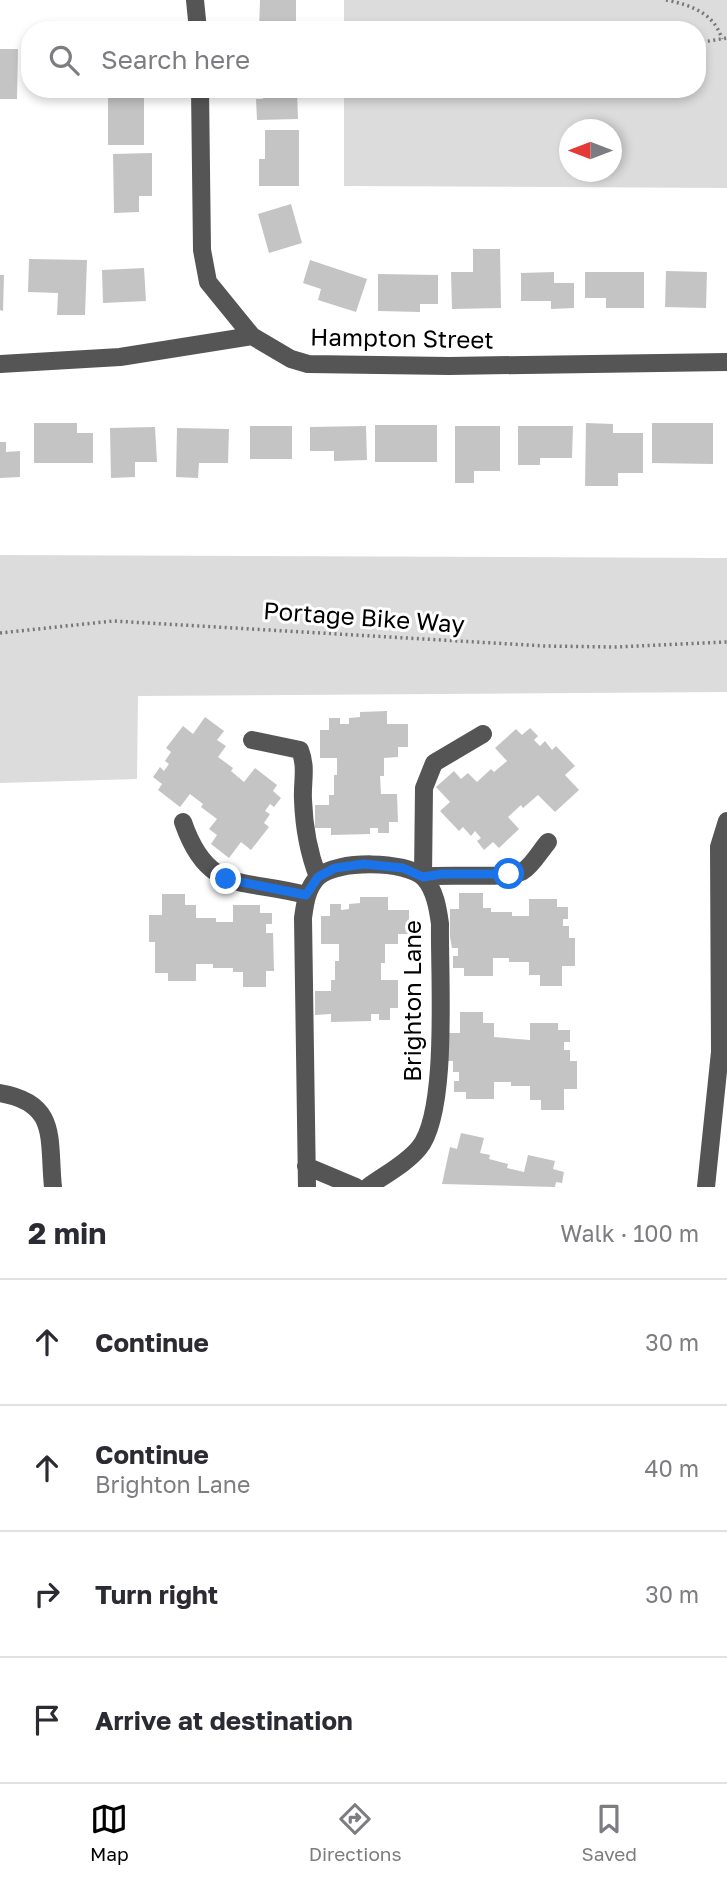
<!DOCTYPE html>
<html lang="en">
<head>
<meta charset="utf-8">
<style>
  :root { --surface:#fff; --page:#f2f2f3; --text:#2b2b33; --muted:#7c7c81; --line:#e1e1e2; --accent:#000 }
  body { margin:0; font-family:"Golos Text",sans-serif; background:var(--page); color:var(--text) }
  .compass { position:absolute; left:559px; top:119px; width:63px; height:63px; border-radius:50%; background:var(--surface); box-shadow:0 4px 10px #0003; rotate:270deg }
  .stop { position:absolute; width:21px; height:21px; margin:-16px; border:5px solid #1a73e8; border-radius:50%; background:#fff }
  .stop.end { background:#1a73e8; border-color:#fff; box-shadow:0 2px 7px #0008 }
  .list { margin:0; padding:0; list-style:none }
  h2 { display:flex; justify-content:space-between; align-items:center; height:91px; margin:0; padding:0 28px; font-size:30px }
  h2 small { font-size:23px; font-weight:400; color:var(--muted) }
  .list li { display:grid; grid-template-columns:46px 1fr auto; gap:21px; align-items:center; box-sizing:border-box; height:126px; padding:0 28px; border-top:2px solid var(--line) }
  .list b { display:block; font-size:26px; white-space:nowrap }
  .list p { margin:0; font-size:23px; white-space:nowrap; color:var(--muted) }
  .list em { font-size:23px; font-style:normal; color:var(--muted) }
  .icon { flex:none; width:38px; height:38px; fill:none; stroke:currentColor; stroke-width:2; stroke-linecap:round; stroke-linejoin:round }
  .map { position:relative; flex:none; width:727px; height:1187px; overflow:hidden }
  .search { position:absolute; background:var(--surface); box-shadow:0 4px 10px #0003; left:21px; right:21px; top:21px; height:77px; display:flex; align-items:center; gap:18px; box-sizing:border-box; padding:0 24px; border-radius:28px; color:var(--muted); font-size:26px }
  .sheet { height:595px; background:var(--surface) }
  nav { display:flex; justify-content:space-around; align-items:center; box-sizing:border-box; height:98px; border-top:2px solid var(--line); background:var(--surface); font-size:19px; color:var(--muted) }
  nav a { display:grid; justify-items:center; gap:4px }
  nav .on { color:var(--accent) }
  .map>svg:first-child { display:block }
</style>
</head>
<body>
<div class="map">
<svg width="727" height="1187" viewBox="0 0 727 1187">
  <rect width="100%" height="100%" fill="#fff"/>
  <path fill="#dcdcdc" fill-rule="evenodd" d="M344,0H727V188L344,186V89H697V30H344ZM570,130H612V172H570Z
    M0,555L727,558V692L138,696L137,779L0,783Z"/>
  <path fill="#c4c4c4" d="M260,0H296V30H259Z
    M110,25H146V30H110Z
    M0,49H18L17,99H0Z
    M108,89H144V145H108Z
    M262,89H297L298,119L257,120L256,99H263Z
    M265,130H299V186H259V159H265Z
    M152,153V196H139V212L114,213L113,154Z
    M291,204L302,243L269,253L258,214Z
    M473,249H500L501,308L452,309L451,272H473Z
    M29,259L87,260L85,315H57L58,293L28,292Z
    M310,260L367,279L356,312L318,300L321,289L303,283Z
    M144,268L146,301L103,303L102,270Z
    M666,271L707,272L706,308L665,307Z
    M554,272V283H574V308L551,309V301H521V273Z
    M585,272H644V308H606V298H585Z
    M378,274L438,275V304H420V312L378,311Z
    M0,275H4L3,311L0,310Z
    M34,423H77V433H93V463H34Z
    M586,423L613,424V433H643V473H618V486H585Z
    M652,423H713V464L652,463Z
    M375,425H437V462H375Z
    M250,426H292V459H250Z
    M366,426L367,460L334,461V451H310V427Z
    M455,426H500V471H474V483H455Z
    M518,426H573L572,458H540V465H518Z
    M155,427L157,462H135V477L111,478L110,428Z
    M177,428L229,429L228,463H199L198,478L176,477Z
    M0,442H6V452L20,451V477L0,478Z
    M387,711V724H408V747H398V757L384,758V776H380L381,794H397L398,822H389V833H378V828H370V834L331,835V828H315V805H329V795H334V775H337V758H320V730H329V718H340V724H349V718L360,717V712Z
    M205,717L224,731L217,740L226,746L218,757L233,768L231,771L244,782L255,768L277,785L273,791L281,798L274,807L270,804L265,811L270,814L264,823L269,827L251,850L241,842L229,858L211,844L217,835L209,829L217,819L201,807L203,804L190,794L180,807L158,790L162,784L153,777L160,767L164,771L169,764L165,761L171,752L166,748L183,726L193,734Z
    M530,728L538,736L534,740L540,746L545,741L552,750L556,746L575,766L565,775L579,790L555,812L538,795L523,808L521,805L508,817L519,829L499,848L493,842L484,850L477,841L481,838L475,831L471,836L463,827L459,831L440,811L450,802L436,787L454,771L461,779L468,773L477,782L491,769L494,772L507,761L495,748L516,729L522,735Z
    M459,893H483V908H491V912H512V916H529V899H557V907H568V919H563V926H569V938H575V966H562V986H540V975H529V962H509V958H493V976H464V968H453V956H458V948H452L450,937V909H459Z
    M162,894H185V905H196V918H216V922H233V905H260V913H272V924H266V933H273L274,971H266V987H243V972H233V968H213V964H196V981H168V973H155V942H149V915H162Z
    M360,897H388V910H409V934H398V944H385V963H381V980H398V1008H390V1020H379V1014H371V1021L331,1022V1014L315,1015V991H331V980H335V961H339V944H321V916H330V904H341V910L349,909V904L360,903Z
    M460,1012H483V1023H494V1037L530,1040V1023H558V1030H570V1042H564V1050H570V1061H577V1089H564V1110H541V1100H530V1086H511V1082H494V1099H466V1092H454V1081H459V1072H453V1061H447V1033H460Z
    M461,1133L484,1138L480,1153L490,1155L489,1159L508,1164L507,1168L524,1172L528,1155L555,1161L553,1169L564,1172L562,1183L556,1182L555,1187L442,1184L450,1147L457,1149Z"/>
  <g fill="none" stroke-linecap="round" stroke-linejoin="round">
    <path stroke="#777" stroke-width="3.5" stroke-dasharray="2 3.5" stroke-linecap="butt" d="M666,0C691,5 714,13 722,39
      M697,43L727,38
      M0,633L113,621L545,646L614,647L727,642"/>
    <path stroke="#555" stroke-width="18" d="M195,0L198,30
      M200,89L202,250L208,282L252,336
      M0,364L120,357L252,336L291,359L308,364L449,366L727,362
      M483,734L434,763L424,788L423,877C448,873 504,880 523,871C532,866 541,850 548,842
      M252,740L300,750C307,768 302,781 303,800C304,828 308,851 318,877
      M183,822C208,895 244,878 306,895
      M0,1093C59,1103 48,1139 53,1187
      M306,1166L356,1187
      M307,1187L303,918C305,903 307,888 318,877C336,860 406,860 424,878C435,890 438,909 440,924C439,974 449,1112 419,1148C406,1164 384,1175 368,1187
      M706,1187L720,1052L719,847L727,821"/>
  </g>
  <g fill="none" stroke-linecap="round" stroke-linejoin="round">
    <path stroke="#1a73e8" stroke-width="9" d="M226,879L306,895L318,877L335,868L364,864L403,868L423,877L442,874H509"/>
  </g>
  <g text-anchor="middle" stroke-width="6" stroke-linejoin="round" paint-order="stroke">
    <g font-size="24" fill="#000" stroke="#fff">
      <text transform="translate(402 339) rotate(1)" y="8">Hampton Street</text>
      <text transform="translate(364 618) rotate(4)" y="8">Portage Bike Way</text>
      <text transform="translate(413 1001) rotate(-90)" y="8">Brighton Lane</text>
    </g>
  </g>
</svg>
<svg class="compass" viewBox="-18 -18 36 36"><path d="M0-13l5 13h-10z" fill="#e53935"/><path d="M0 13l5-13h-10z" fill="#7c7c81"/></svg>
<div class="stop" style="left:509px;top:874px"></div>
<div class="stop end" style="left:226px;top:879px"></div>
<div class="search"><svg class="icon" aria-label="search" viewBox="0 0 24 24"><circle cx="10" cy="10" r="6"/><path d="M15 15l6 6"/></svg>Search here</div>
</div>
<section class="sheet">
<h2>2 min<small>Walk · 100 m</small></h2>
<ul class="list">
<li><svg class="icon" aria-label="ahead" viewBox="0 0 24 24"><path d="M12 20V5M6 11l6-6 6 6"/></svg><div><b>Continue</b></div><em>30 m</em></li>
<li><svg class="icon" aria-label="ahead" viewBox="0 0 24 24"><path d="M12 20V5M6 11l6-6 6 6"/></svg><div><b>Continue</b><p>Brighton Lane</p></div><em>40 m</em></li>
<li><svg class="icon" aria-label="right" viewBox="0 0 24 24"><path d="M7 20v-9h11M14 6l5 5-5 5"/></svg><div><b>Turn right</b></div><em>30 m</em></li>
<li><svg class="icon" aria-label="arrive" viewBox="0 0 24 24"><path d="M6 21V4h12l-3 4 3 4H6"/></svg><div><b>Arrive at destination</b></div></li>
</ul>
</section>
<nav>
<a class="on"><svg class="icon" aria-label="map" viewBox="0 0 24 24"><path d="M3 6l6-2 6 2 6-2v14l-6 2-6-2-6 2zM9 4v14M15 6v14"/></svg>Map</a>
<a><svg class="icon" aria-label="directions" viewBox="0 0 24 24"><path d="M12 3l9 9-9 9-9-9zM9 14v-3h6M13 9l2 2-2 2"/></svg>Directions</a>
<a><svg class="icon" aria-label="saved" viewBox="0 0 24 24"><path d="M7 4h10v16l-5-4-5 4z"/></svg>Saved</a>
</nav>
</body>
</html>
